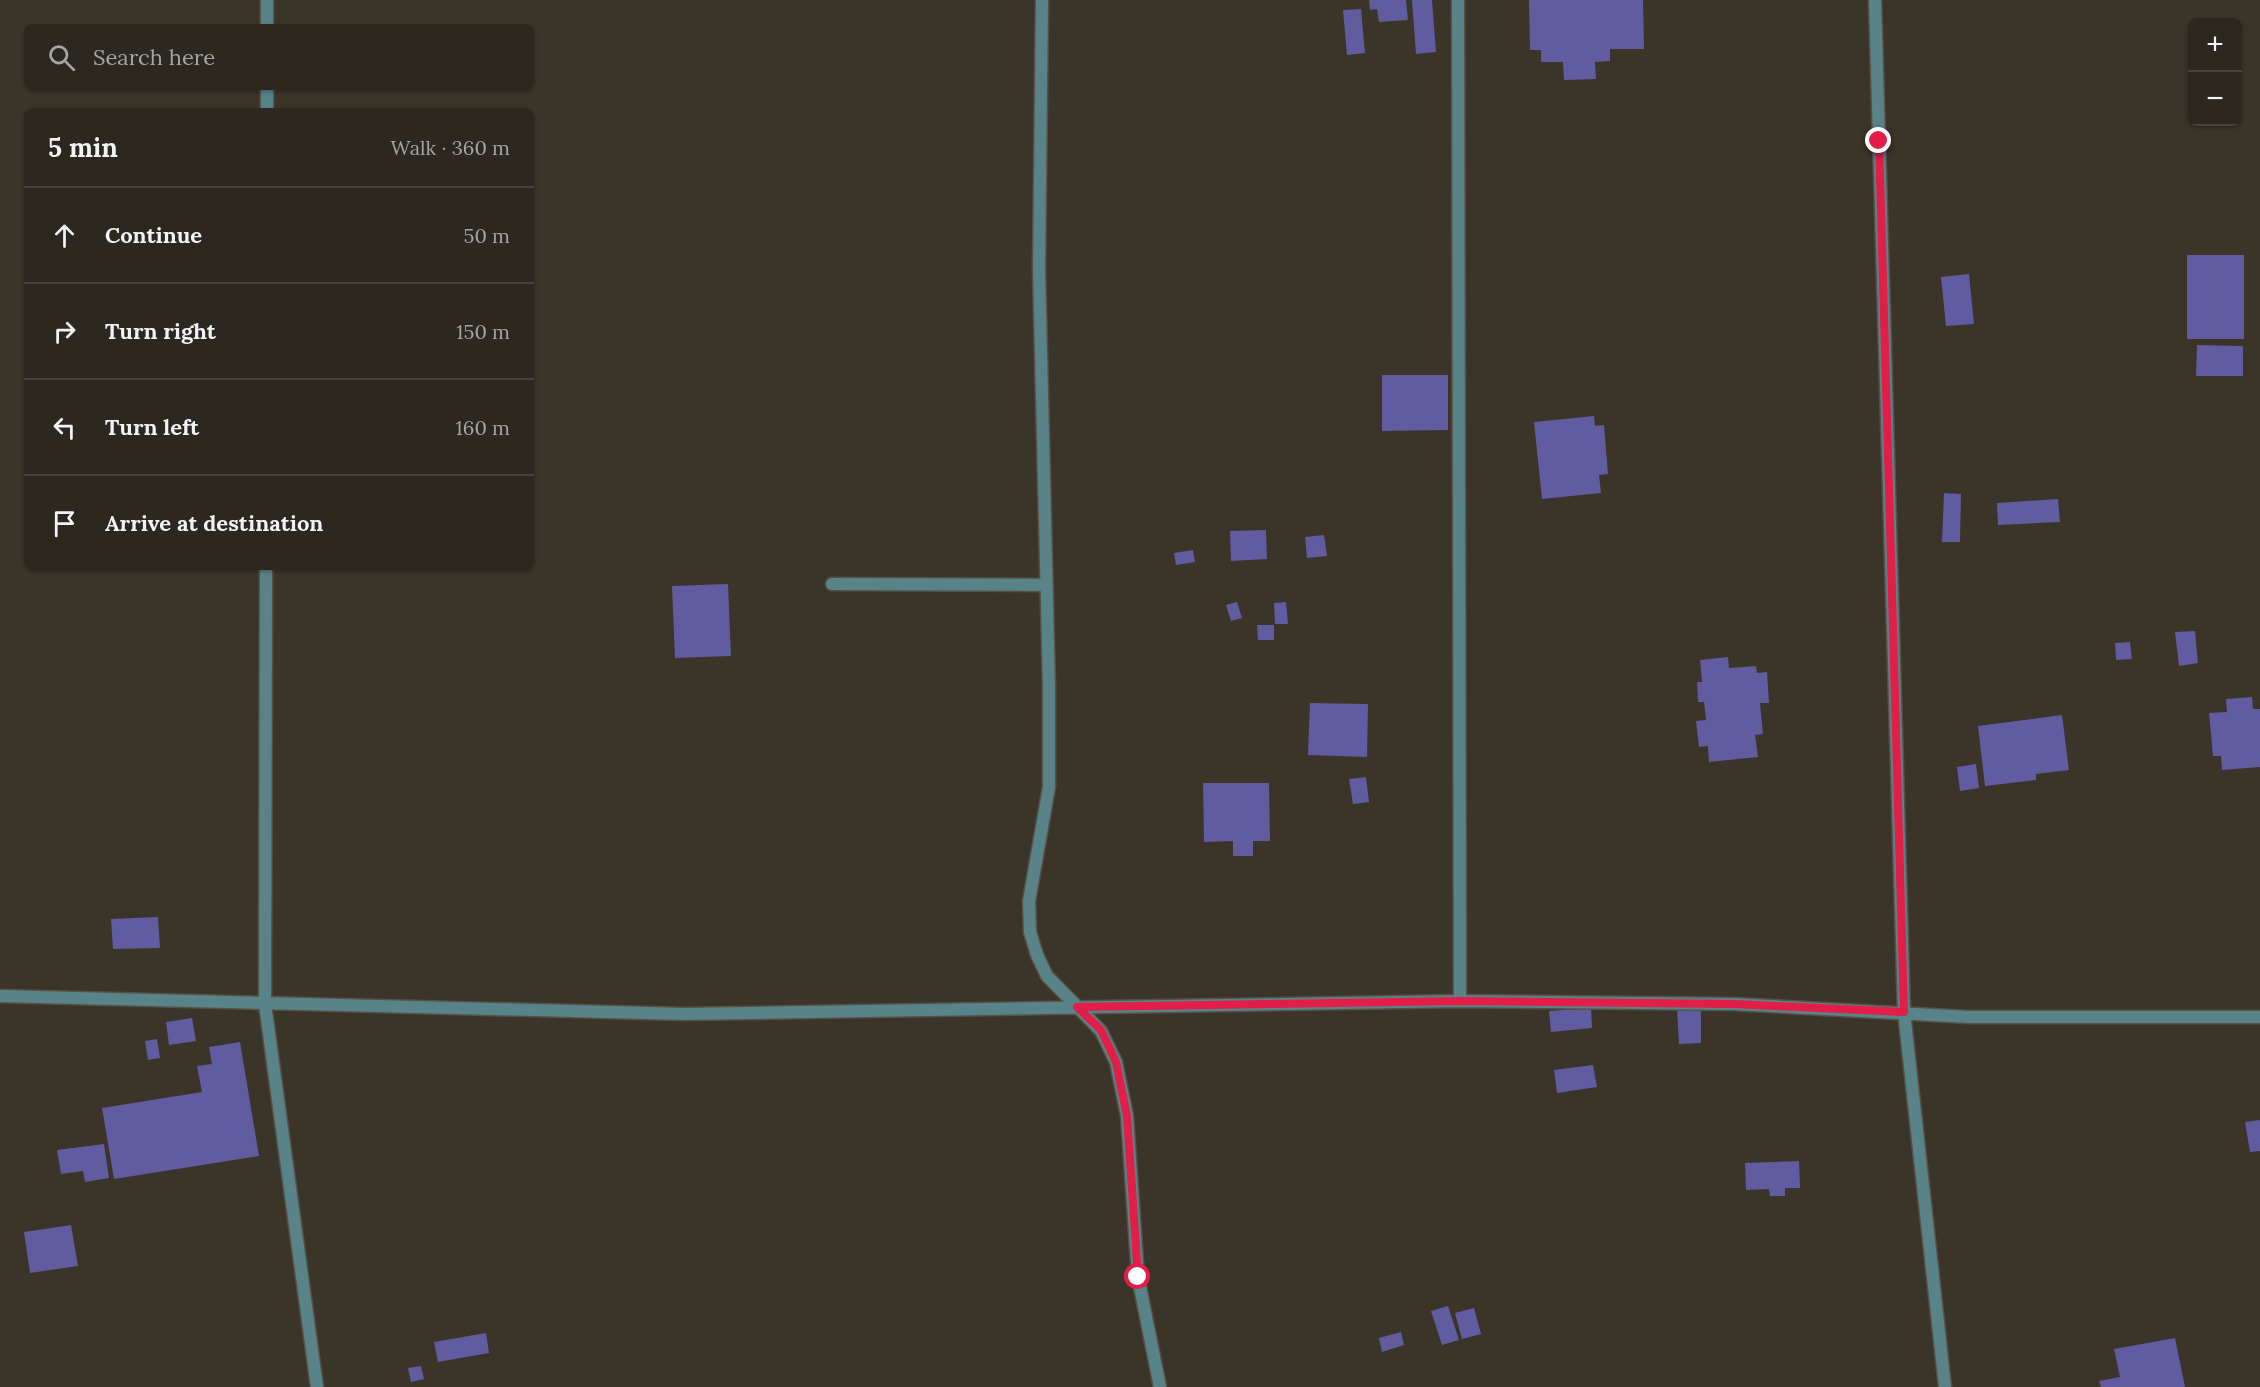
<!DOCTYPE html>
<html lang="en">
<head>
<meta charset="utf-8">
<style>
  :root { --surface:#2c271f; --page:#342f28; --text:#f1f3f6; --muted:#a6a5a4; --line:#48443d }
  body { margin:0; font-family:Lora,serif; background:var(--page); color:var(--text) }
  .controls { position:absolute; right:18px; top:18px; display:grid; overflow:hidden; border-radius:9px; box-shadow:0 2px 4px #0004 }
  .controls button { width:54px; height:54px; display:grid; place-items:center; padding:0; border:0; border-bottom:2px solid var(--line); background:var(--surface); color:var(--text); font:30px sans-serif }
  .stop { position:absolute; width:18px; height:18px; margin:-14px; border:4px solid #e11d48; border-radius:50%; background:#fff }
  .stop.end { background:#e11d48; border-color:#fff; box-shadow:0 2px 6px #0008 }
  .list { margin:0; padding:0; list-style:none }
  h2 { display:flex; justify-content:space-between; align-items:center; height:78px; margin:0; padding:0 24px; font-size:26px }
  h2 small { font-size:20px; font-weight:400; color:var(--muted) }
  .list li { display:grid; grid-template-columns:39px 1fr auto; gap:18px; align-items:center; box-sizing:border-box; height:96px; padding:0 24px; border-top:2px solid var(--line) }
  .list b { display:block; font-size:22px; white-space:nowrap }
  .list em { font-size:20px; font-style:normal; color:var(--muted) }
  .icon { flex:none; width:33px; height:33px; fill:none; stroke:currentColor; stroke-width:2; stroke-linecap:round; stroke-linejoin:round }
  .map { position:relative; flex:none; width:2260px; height:1387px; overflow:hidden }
  .search { position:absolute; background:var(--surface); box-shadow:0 2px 4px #0004; left:24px; top:24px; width:510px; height:66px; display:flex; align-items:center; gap:15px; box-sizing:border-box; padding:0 21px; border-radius:9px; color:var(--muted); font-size:22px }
  .panel { position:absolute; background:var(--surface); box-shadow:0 2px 4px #0004; left:24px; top:108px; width:510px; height:462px; border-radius:9px }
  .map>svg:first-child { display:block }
</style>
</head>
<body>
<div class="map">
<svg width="2260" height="1387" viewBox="0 0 2260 1387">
  <rect width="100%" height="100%" fill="#3b3429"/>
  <path fill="#615b9f" d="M1369,0H1406L1408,20L1379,22L1377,9L1370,10Z
    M1412,0H1432L1436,52L1416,54Z
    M1529,0H1643L1644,49H1610V61L1595,62L1596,79L1564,80L1563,62H1541V50H1530Z
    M1361,9L1365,53L1347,55L1343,10Z
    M2187,255H2244V339H2187Z
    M1969,274L1974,324L1946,326L1941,277Z
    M2197,345L2243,346V376H2196Z
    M1382,375H1448V430L1382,431Z
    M1594,416L1595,426L1604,425L1608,474L1599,475L1601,493L1542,499L1534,422Z
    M1944,493L1961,494L1960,542H1942Z
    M2058,499L2060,522L1998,525L1997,503Z
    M1266,530L1267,559L1231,561L1230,531Z
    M1324,535L1327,556L1307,558L1305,537Z
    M1193,550L1195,562L1176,565L1174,553Z
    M728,584L731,656L675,658L672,586Z
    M1237,602L1242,618L1231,621L1226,605Z
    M1286,602L1288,624H1275L1274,603Z
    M1257,625H1274V640H1258Z
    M2195,631L2198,663L2179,666L2175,632Z
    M2130,642L2132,659L2116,660L2115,643Z
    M1728,657L1729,668L1756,666L1757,673L1767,672L1769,703H1760L1763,734L1755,735L1758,757L1709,762L1708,746L1699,747L1696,721L1706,720L1704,702H1698L1697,682H1702L1700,660Z
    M2252,697L2253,709H2260V767L2222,770L2221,756H2213L2209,713L2227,712L2226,699Z
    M1310,703L1368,704L1367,757L1308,755Z
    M2062,715L2069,770L2036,774V780L1985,786L1978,726Z
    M1976,764L1979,788L1960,791L1957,767Z
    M1366,777L1369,802L1353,804L1349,779Z
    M1203,783H1269L1270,841H1253V856H1233V841L1204,842Z
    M158,917L160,948L113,949L111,919Z
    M1591,1008L1592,1028L1551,1032L1549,1011Z
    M1677,1008H1701V1043L1679,1044Z
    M192,1018L196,1041L169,1045L166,1022Z
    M157,1039L160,1058L148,1060L145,1041Z
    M240,1042L259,1156L114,1179L102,1108L202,1092L197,1066L212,1064L209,1047Z
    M1593,1065L1597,1087L1557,1093L1554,1070Z
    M2260,1120V1151L2250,1152L2245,1122Z
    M104,1144L109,1178L85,1182L83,1171L61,1174L57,1150Z
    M1799,1161L1800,1188H1785V1196H1770L1769,1189L1746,1190L1745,1163Z
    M71,1225L78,1266L30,1273L24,1232Z
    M1448,1306L1459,1340L1442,1345L1431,1311Z
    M1474,1308L1481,1334L1462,1339L1455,1313Z
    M1401,1332L1404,1345L1382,1352L1379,1338Z
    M486,1333L489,1353L438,1362L434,1342Z
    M2175,1338L2185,1387H2101L2099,1381L2120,1377L2114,1349Z
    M421,1366L424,1379L411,1382L408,1368Z"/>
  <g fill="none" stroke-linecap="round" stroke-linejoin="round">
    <defs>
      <path id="street" d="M1042,0L1039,270L1049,687V787L1029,901L1030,932L1037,955L1047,976L1101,1031L1116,1062L1127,1116L1138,1277L1160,1387
        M1458,0L1460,1001
        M1875,0L1904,1012L1945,1387
        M267,27V0
        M267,111V87
        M266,567L265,1004L317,1387
        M832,584L1046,585
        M0,996L685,1014L1460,1001L1733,1004L1969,1017H2260"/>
    </defs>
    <use href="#street" stroke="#575046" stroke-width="15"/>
    <use href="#street" stroke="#588389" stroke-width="12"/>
  </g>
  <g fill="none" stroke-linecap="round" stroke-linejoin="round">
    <path stroke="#e11d48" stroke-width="8" d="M1138,1277L1127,1116L1116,1062L1101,1030L1077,1007L1460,1001L1733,1004L1904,1012L1879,141"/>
  </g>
</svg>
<div class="controls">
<button>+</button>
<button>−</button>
</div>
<div class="stop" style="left:1138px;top:1277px"></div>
<div class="stop end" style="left:1879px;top:141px"></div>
<div class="search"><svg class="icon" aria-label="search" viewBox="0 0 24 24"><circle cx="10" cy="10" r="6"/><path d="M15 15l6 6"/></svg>Search here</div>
<section class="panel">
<h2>5 min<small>Walk · 360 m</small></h2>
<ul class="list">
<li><svg class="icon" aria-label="ahead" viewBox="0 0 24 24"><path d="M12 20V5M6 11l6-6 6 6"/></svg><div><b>Continue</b></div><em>50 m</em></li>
<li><svg class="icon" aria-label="right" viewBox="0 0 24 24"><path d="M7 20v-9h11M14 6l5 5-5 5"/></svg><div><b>Turn right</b></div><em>150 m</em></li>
<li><svg class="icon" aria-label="left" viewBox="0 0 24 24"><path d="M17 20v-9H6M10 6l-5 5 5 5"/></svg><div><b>Turn left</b></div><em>160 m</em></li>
<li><svg class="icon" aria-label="arrive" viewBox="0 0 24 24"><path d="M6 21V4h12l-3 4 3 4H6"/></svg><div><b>Arrive at destination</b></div></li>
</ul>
</section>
</div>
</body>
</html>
